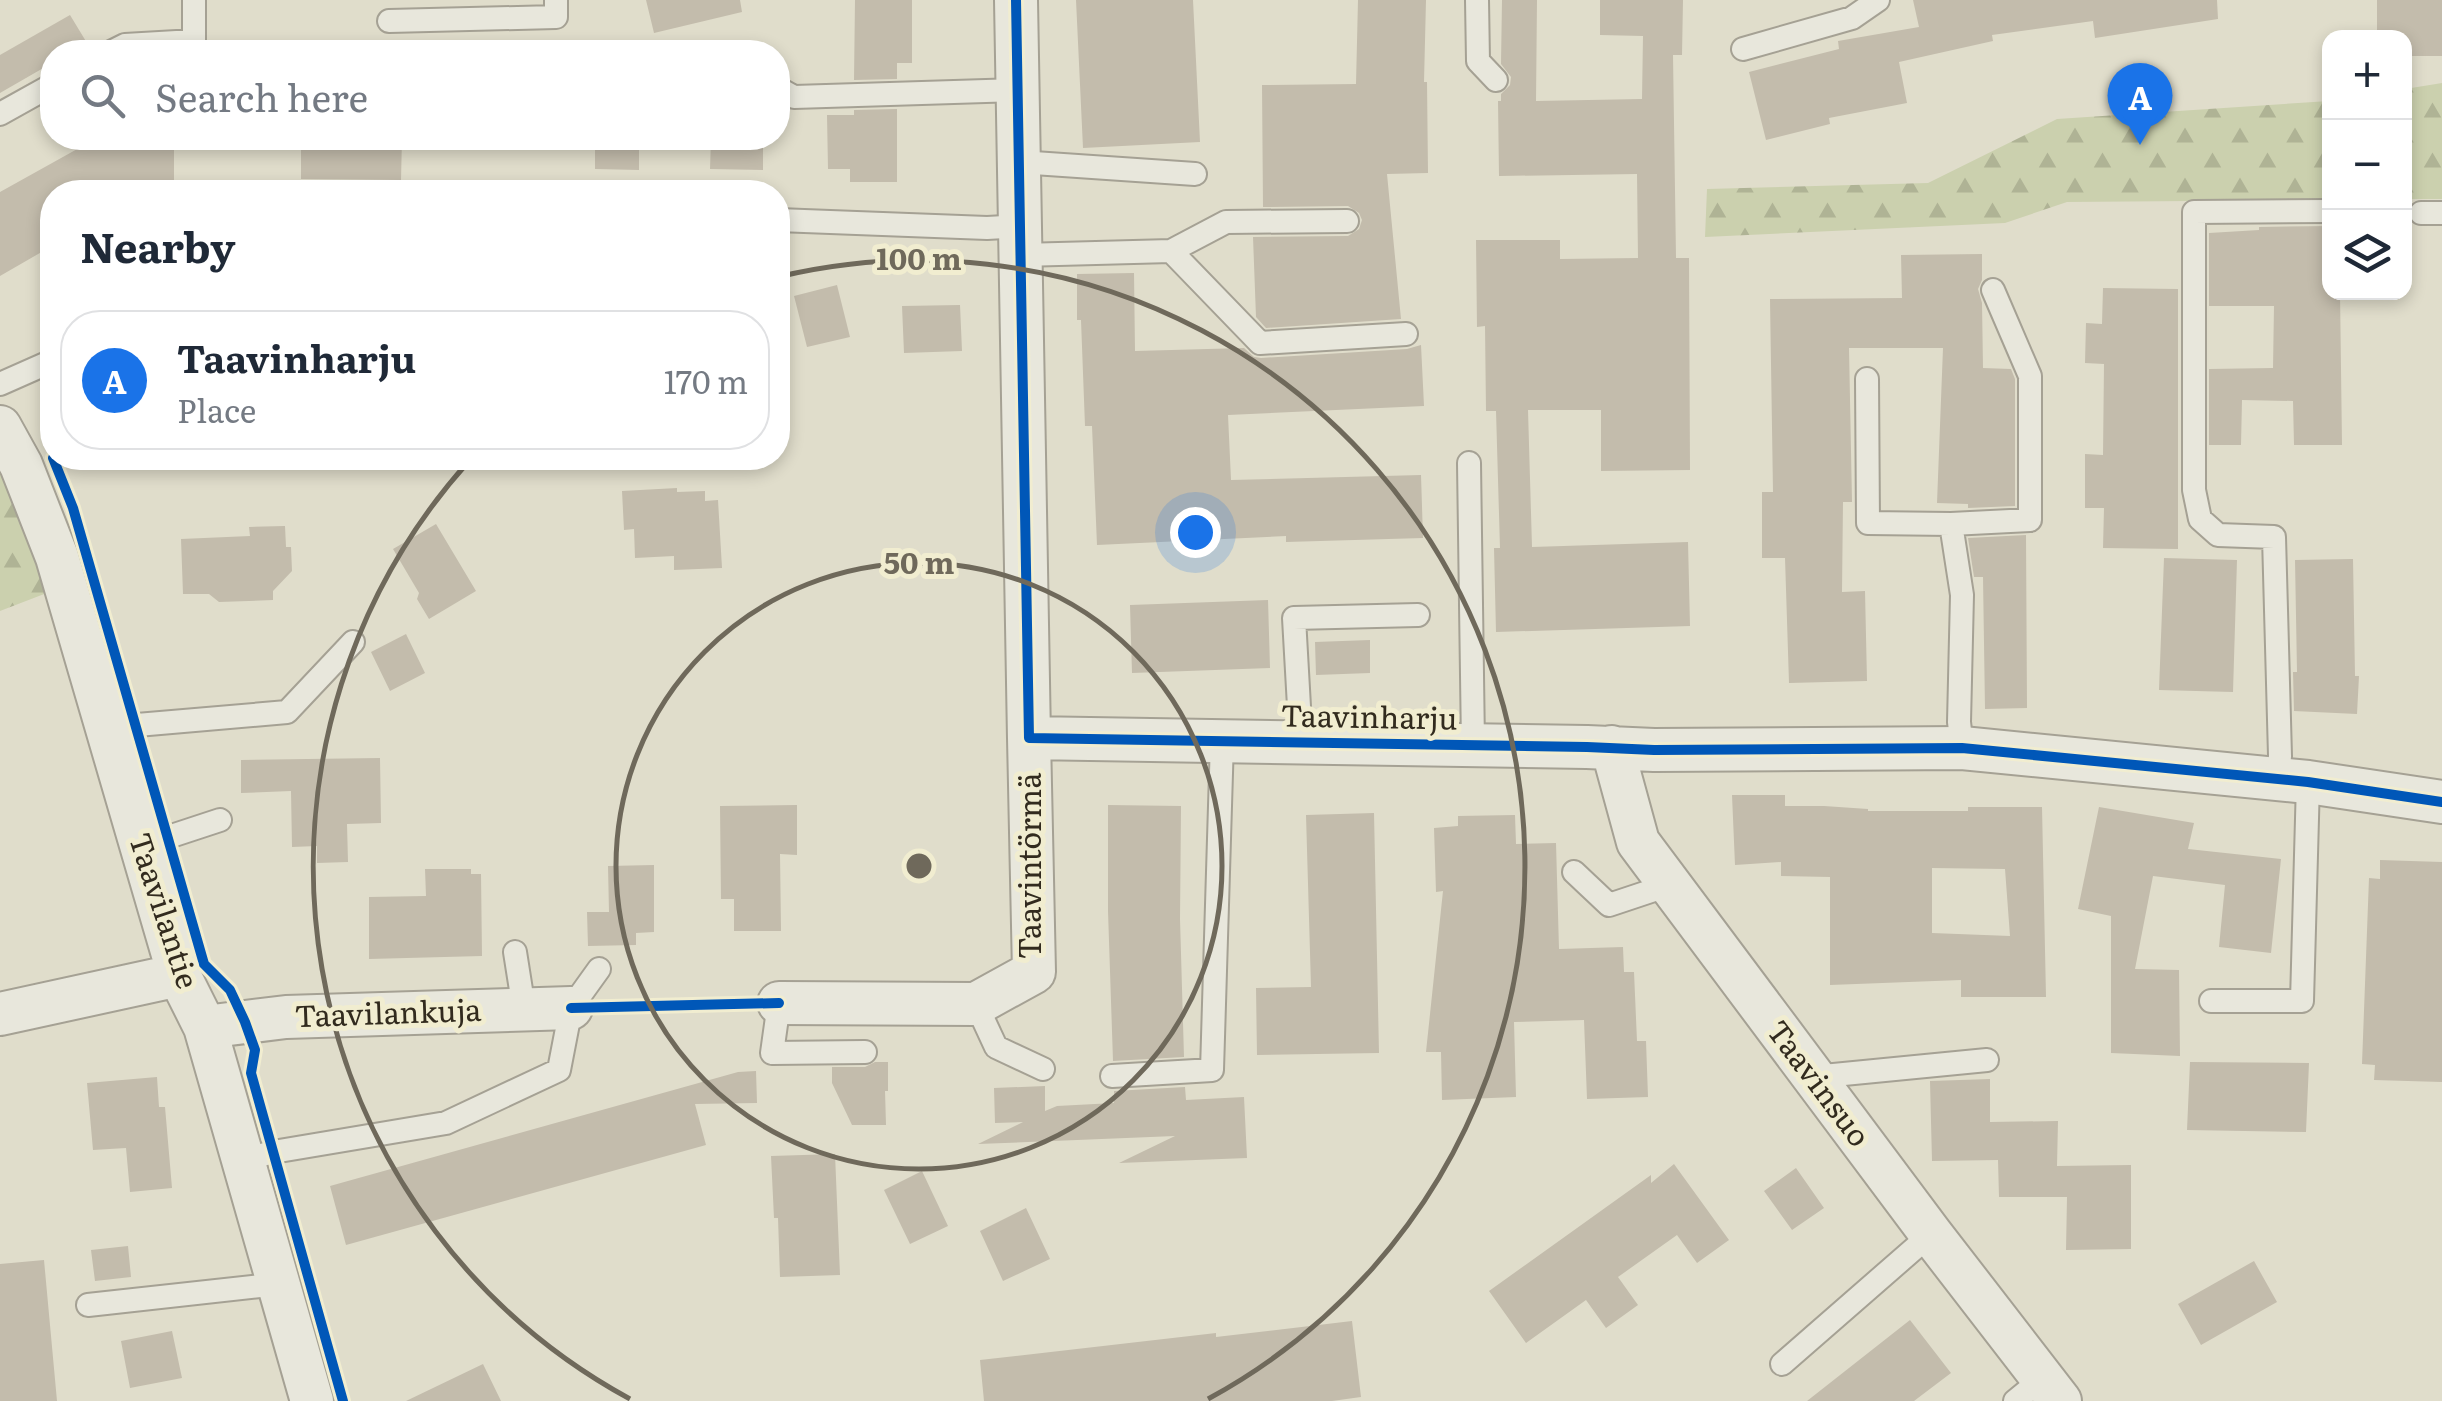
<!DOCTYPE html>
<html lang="en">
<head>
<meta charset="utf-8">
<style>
  :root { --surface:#fff; --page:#f6f6f7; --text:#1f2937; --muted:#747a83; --line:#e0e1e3; --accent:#1a73e8 }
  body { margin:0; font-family:Literata,serif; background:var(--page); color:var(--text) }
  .controls { position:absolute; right:30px; top:30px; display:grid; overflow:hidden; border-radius:20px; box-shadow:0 5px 15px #0003 }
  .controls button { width:90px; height:90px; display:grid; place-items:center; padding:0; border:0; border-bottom:2px solid var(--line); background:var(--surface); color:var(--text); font:50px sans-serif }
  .you { position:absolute; left:1195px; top:532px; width:35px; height:35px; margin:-25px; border:8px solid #fff; border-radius:50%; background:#1a73e8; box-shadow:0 0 0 15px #1a73e833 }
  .badge { display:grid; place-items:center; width:65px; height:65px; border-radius:50%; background:var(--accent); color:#fff; font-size:32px; font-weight:700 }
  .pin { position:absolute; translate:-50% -82px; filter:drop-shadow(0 2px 5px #0008) }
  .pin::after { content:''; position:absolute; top:52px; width:35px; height:30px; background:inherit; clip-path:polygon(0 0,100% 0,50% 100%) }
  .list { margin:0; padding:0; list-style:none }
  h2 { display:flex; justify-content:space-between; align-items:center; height:130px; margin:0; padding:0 40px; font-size:42px }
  h2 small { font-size:32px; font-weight:400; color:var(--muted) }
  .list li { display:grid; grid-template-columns:65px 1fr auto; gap:30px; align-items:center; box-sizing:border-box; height:140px; margin:0 20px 20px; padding:0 20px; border:2px solid var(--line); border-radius:40px }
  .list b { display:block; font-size:38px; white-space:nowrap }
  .list p { margin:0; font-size:32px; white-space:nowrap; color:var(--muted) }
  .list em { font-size:32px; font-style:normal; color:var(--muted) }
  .icon { flex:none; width:55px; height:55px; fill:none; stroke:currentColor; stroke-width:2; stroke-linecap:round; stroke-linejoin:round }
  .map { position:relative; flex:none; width:2442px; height:1401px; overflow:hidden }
  .search { position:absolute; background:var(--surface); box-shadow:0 5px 15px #0003; left:40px; top:40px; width:750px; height:110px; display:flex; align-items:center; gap:25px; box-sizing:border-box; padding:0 35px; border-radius:40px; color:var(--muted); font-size:38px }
  .panel { position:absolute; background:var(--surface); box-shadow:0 5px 15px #0003; left:40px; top:180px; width:750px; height:290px; border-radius:40px }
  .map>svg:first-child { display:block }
</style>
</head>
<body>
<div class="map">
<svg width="2442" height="1401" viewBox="0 0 2442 1401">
  <defs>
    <pattern id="forest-firs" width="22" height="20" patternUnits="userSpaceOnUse" patternTransform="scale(2.5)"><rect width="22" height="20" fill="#cbd0ae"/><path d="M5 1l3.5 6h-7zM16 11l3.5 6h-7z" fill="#afb395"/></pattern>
  </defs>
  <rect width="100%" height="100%" fill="#e0ddcb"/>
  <path fill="url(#forest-firs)" d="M2442,83V199H2405V89Z
    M2329,101V200L2067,202L2005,223L1705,237L1707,189L1928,183L2057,119Z
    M0,464L52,591L0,611Z"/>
  <path fill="#c3bcac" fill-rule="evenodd" d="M646,0H740L742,12L654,33Z
    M855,0H912V63H897V79L854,80Z
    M1076,0H1193L1200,142L1083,148Z
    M1358,0H1426L1424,82H1427L1428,173L1387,174L1401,319L1266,328L1256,317L1253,237L1348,236L1359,229L1362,220L1359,213L1348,206L1263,207L1262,85L1356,84Z
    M1502,0H1537L1536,101L1642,99L1643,36L1600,35V0H1683L1682,55H1673L1676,258H1689L1690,470L1601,471V410H1528L1532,547L1688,542L1690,626L1496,632L1494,548H1500L1496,411H1486L1485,326L1477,327L1476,240H1560V259L1638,258L1637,174L1499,176L1498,101H1501V94L1510,85L1511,77L1501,64Z
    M1913,0H2217L2218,19L2095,38L2093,21L1992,35L1993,41L1899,62L1907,103L1829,118L1830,124L1766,140L1749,72L1839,49L1838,41L1919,27Z
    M2377,0H2442V56H2404V38H2377Z
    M70,15L87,43L71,52H52V63L0,93V55Z
    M897,109V182H850V169H828L827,115H854V110Z
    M97,138H174V181H79L85,192H52V246L0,276V192Z
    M301,138H402L401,180L301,179Z
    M595,138H639V170L595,169Z
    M711,138H763V170L710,169Z
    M2330,226V292H2340L2342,445H2294L2293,401L2242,400L2241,445H2209V369L2273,368L2274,306H2209V233L2259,230V227Z
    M1982,254V280L1978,289L1982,303L1983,368L2011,369L2015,379V506L1968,508V504L1937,503L1943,348H1849L1852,502H1843L1842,592L1865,591L1867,681L1789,683L1785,558H1762V492H1773L1770,299L1902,298L1901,255Z
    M1134,273L1135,351L1244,348L1254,357L1261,358L1407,349L1421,345L1424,406L1228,415L1231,480L1421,475L1423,538L1286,542V536L1097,545L1092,426H1085L1081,320H1077V274Z
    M837,285L850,337L807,347L794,296Z
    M2103,288L2178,289V549L2103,548L2104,508H2085V454L2103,455L2104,364L2085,363L2086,323L2102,324Z
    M960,305L962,351L904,353L902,306Z
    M677,488V492L705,491V501L718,500L722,568L674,570V556L635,558L634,529L624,530L622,491Z
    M436,524L476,591L429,619L417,599L419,593L393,549Z
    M285,526L286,547H291L292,571L273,591V600L219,602L209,594H183L181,539L250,536L249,527Z
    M2026,535L2027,708L1985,709L1983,577H1974L1968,538Z
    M2164,558L2237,560L2233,692L2159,690Z
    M2353,559L2355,676H2359L2357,714L2294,711L2293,672H2297L2295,560Z
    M1268,600L1270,668L1132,673L1130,605Z
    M406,634L425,673L390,691L371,652Z
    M1370,640V673L1316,675L1315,642Z
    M380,758L381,823L347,824L348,862L317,863V846L292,847L291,791L241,793V760Z
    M1732,795H1785V806H1824L1868,809V811H1968V807H2042L2046,997H1961V980L1830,985V877L1781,876V862L1735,865ZM1932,868L2005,869L2010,936L1932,933Z
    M797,805V855L780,854L781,931H734V899H721L720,806Z
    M1108,805L1181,806L1180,919L1184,1057L1113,1061L1108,911Z
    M2099,807L2194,823L2188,849L2281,859L2271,953L2219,947L2225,885L2153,876L2135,969L2179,970L2180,1056L2111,1053V916L2078,909Z
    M1374,813L1379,1053L1257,1055L1256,988L1311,987L1306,815Z
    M1515,815L1516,844L1556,843L1559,949L1623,947L1624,972H1634L1637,1041H1646L1648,1097L1587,1099L1584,1020L1514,1022L1516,1097L1442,1100L1441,1052H1426L1443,891L1436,892L1434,828L1458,826V816Z
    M2380,860L2442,862V1082L2374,1080L2375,1065L2362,1064L2369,878L2380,879Z
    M654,865V932L636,933V945L588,946L587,912H609L608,866Z
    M425,869H471V874H481L482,956L369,959V897L426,896Z
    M875,1062H888V1091H885L886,1125H852L832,1083V1067H865Z
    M2190,1062L2309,1063L2306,1132L2187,1130Z
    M756,1071L757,1103L695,1104L706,1145L346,1245L330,1186L738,1072Z
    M157,1077L159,1107H165L172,1188L130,1192L126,1148L93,1150L87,1083Z
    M1990,1079V1122L2058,1121L2057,1166L2131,1165V1249L2066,1250L2067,1197H1999L1998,1160L1932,1161L1930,1081Z
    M1045,1086V1111L1057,1106L1114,1103V1091L1185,1087L1186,1100L1244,1097L1247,1158L1119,1163L1175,1136L978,1144L1023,1122L995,1123L994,1088Z
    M835,1154L840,1275L780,1277L778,1218H774L771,1156Z
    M1674,1164L1729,1240L1697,1263L1677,1235L1618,1277L1638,1305L1606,1328L1586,1300L1526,1343L1489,1291L1651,1175V1183Z
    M1796,1168L1824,1208L1792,1230L1764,1191Z
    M922,1171L948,1226L910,1244L884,1190Z
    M1026,1208L1050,1259L1003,1281L980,1231Z
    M128,1246L131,1277L95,1281L91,1250Z
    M44,1260L57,1401H0V1264Z
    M2254,1261L2277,1302L2201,1345L2178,1304Z
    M1910,1320L1951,1373L1914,1401H1807Z
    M1352,1321L1361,1397L1332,1401H984L980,1360L1216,1333V1337Z
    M172,1331L182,1378L130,1388L121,1341Z
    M483,1364L501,1401H406Z"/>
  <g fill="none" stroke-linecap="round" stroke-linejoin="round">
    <defs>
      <path id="lane" d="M1477,0L1478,61L1496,80
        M389,21L556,17V0
        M1743,49L1852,18L1878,0
        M111,52L125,45L194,41V0
        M778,88L794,97L1018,90
        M0,114L52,85
        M1019,162L1195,174
        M2421,213H2442
        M778,220L987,228L1021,226
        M1171,251L1226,222L1347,221
        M1021,255L1171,251L1260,343L1406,334
        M1867,379L1868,523L1951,524L1962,595L1959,722L1962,748
        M0,384L52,361
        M1469,463L1473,745
        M1951,524L2030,520V376L1993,290
        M107,730L137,725L287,712L353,642
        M1301,742L1294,618L1418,615
        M2278,779L2280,756L2274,537L2218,535L2200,519L2194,490V212L2330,211
        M141,846L220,820
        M1574,872L1609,905L1669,885
        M515,952L524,1009
        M2211,1001H2302L2308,782
        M779,1003L772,1053L865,1052
        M976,1004L996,1047L1043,1069
        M1112,1076L1212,1070L1222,740
        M1813,1077L1987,1060
        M243,1160L273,1152L446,1123L559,1070L571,1008L599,969
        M88,1305L279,1284
        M1782,1364L1931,1234
        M2015,1401L2043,1378"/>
      <path id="street" d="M1016,0L1029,738L1587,747L1654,750L1962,748L2308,782L2442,802
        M0,427L21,465L57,557L179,975L205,1027L312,1401
        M1612,747L1638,842L1931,1234L2060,1401
        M779,1003L976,1004L1034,972L1029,738
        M0,1014L179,975
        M205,1027L286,1017L571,1008"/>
    </defs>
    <use href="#lane" stroke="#a5a194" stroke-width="26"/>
    <use href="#street" stroke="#a5a194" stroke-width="46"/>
    <use href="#lane" stroke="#e8e7dc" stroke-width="22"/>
    <use href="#street" stroke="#e8e7dc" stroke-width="42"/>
    <defs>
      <path id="cycleway" d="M1016,0L1029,738L1587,747L1654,750L1962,748L2308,782L2442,802
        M53,458L73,508L204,964L230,990L245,1022L255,1050L251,1073L343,1401
        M571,1008L779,1003"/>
    </defs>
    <use href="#cycleway" stroke="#f1edd0" stroke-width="16"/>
    <use href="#cycleway" stroke="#0057b8" stroke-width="10"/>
  </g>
  <g fill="none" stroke="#6f695b" stroke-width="5">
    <circle cx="919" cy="866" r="303"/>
    <path d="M630 1399A606 606 0 0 1 469 461M778 277A606 606 0 0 1 1208 1399"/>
  </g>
  <g text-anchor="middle" stroke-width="10" stroke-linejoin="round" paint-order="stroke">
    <g font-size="30" fill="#322b1e" stroke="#f1edd0">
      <text transform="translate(1369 718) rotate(1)" y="10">Taavinharju</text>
      <text transform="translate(1031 866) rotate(-90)" y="10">Taavintörmä</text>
      <text transform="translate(163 911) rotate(72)" y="10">Taavilantie</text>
      <text transform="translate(388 1014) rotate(-2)" y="10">Taavilankuja</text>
      <text transform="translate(1818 1084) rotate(53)" y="10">Taavinsuo</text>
    </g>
  </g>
  <circle cx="919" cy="866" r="15" fill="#6f695b" stroke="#f1edd0" stroke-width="5"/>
  <g font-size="30" text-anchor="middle" font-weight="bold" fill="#6f695b" stroke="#f1edd0" stroke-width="10" stroke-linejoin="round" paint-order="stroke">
    <text x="919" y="270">100 m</text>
    <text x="919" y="574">50 m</text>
  </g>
</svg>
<div class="controls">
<button>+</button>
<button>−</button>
<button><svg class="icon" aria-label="layers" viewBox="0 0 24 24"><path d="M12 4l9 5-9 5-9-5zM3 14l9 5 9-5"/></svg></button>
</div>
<div class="you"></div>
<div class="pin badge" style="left:2140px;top:145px">A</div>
<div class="search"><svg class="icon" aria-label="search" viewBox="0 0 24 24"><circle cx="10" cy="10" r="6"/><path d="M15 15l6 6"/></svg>Search here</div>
<section class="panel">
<h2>Nearby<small></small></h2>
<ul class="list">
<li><span class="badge">A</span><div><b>Taavinharju</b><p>Place</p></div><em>170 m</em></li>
</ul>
</section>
</div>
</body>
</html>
